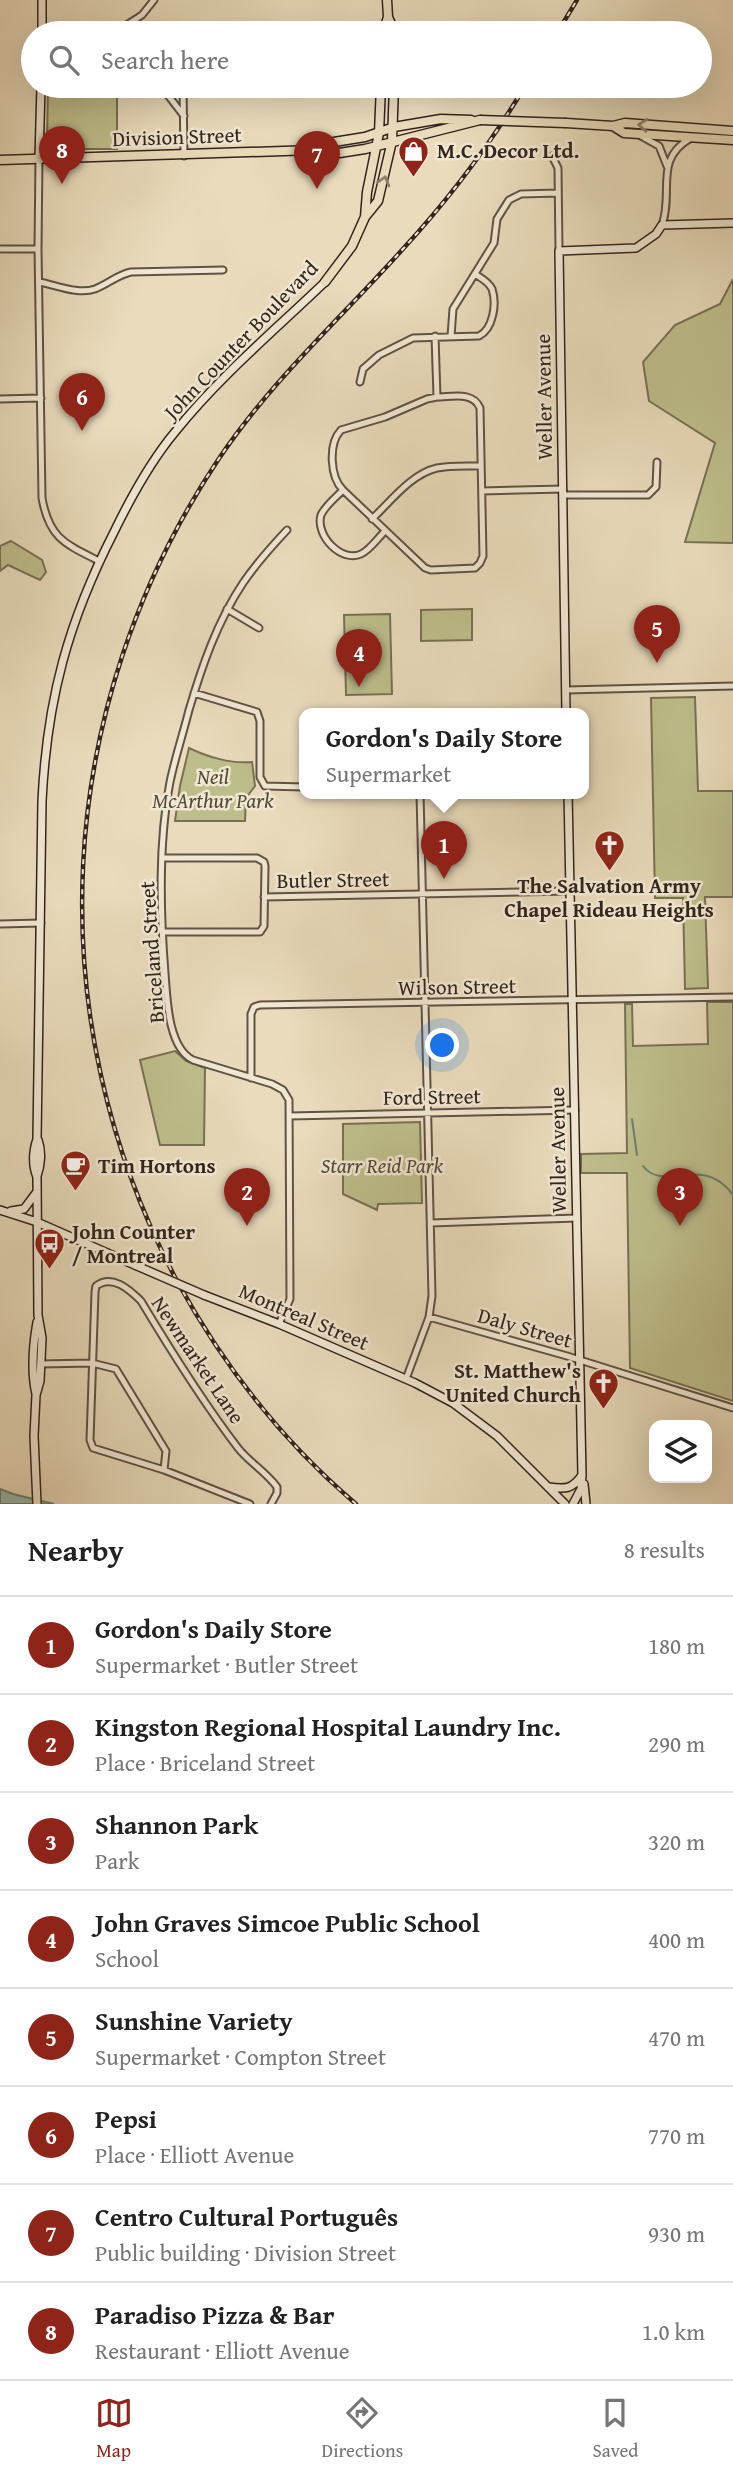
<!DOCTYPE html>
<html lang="en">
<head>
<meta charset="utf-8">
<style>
  :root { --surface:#fff; --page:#f6f6f6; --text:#222; --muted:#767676; --line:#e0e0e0; --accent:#8f2418 }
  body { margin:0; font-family:"Gentium Book Plus",serif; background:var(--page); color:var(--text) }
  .controls { position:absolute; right:21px; bottom:21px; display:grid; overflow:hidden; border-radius:14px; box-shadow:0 7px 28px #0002 }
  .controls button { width:63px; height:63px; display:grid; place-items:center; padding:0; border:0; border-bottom:2px solid var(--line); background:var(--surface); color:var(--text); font:35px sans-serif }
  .you { position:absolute; left:443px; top:1046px; width:24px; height:24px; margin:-18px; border:5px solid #fff; border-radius:50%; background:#1a73e8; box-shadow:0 0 0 10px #1a73e833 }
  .badge { display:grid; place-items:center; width:46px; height:46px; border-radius:50%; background:var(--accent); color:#fff; font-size:23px; font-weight:700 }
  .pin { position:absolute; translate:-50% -58px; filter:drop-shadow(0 2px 4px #0008) }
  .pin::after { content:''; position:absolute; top:37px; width:24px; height:21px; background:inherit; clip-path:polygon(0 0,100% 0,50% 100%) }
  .popup { position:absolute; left:299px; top:708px; width:290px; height:91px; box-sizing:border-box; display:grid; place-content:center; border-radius:14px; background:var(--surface); filter:drop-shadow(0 2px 5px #0005); font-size:23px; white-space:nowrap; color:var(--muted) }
  .popup b { font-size:26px; color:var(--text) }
  .popup::after { content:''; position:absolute; left:50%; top:100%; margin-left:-14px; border:14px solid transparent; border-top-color:var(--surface) }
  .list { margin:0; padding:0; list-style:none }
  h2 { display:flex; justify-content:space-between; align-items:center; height:91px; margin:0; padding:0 28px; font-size:30px }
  h2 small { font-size:23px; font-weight:400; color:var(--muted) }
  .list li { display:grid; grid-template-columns:46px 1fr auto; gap:21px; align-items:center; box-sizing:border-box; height:98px; padding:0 28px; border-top:2px solid var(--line) }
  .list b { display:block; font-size:26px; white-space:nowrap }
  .list p { margin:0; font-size:23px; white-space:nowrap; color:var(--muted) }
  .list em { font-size:23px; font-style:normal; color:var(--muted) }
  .icon { flex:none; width:38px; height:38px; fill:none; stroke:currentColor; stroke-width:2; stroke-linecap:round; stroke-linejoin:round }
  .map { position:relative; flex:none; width:733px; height:1504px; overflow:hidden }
  .search { position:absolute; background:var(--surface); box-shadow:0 7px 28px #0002; left:21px; right:21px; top:21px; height:77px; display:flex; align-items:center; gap:18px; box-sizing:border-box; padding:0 24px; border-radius:38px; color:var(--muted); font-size:26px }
  .sheet { height:875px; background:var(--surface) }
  nav { display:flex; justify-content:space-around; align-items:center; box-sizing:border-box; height:98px; border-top:2px solid var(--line); background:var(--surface); font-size:19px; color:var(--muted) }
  nav a { display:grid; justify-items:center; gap:4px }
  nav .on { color:var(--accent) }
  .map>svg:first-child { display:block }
</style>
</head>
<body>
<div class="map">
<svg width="733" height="1504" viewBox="0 0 733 1504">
  <rect width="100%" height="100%" fill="#e9dbbc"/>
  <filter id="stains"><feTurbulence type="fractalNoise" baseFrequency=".00286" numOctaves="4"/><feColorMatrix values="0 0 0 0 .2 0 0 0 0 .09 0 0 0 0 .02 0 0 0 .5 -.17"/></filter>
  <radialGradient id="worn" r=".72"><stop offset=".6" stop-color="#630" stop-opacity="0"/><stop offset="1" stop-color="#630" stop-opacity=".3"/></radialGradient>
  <path fill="#bebe8c" stroke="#787154" stroke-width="2" d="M48,86H117V149H56L47,141Z
    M733,279V543L685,542L715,443L649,401L643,362L675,325L720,304Z
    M11,541L42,560L46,572L40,580L8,565L0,571V546Z
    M472,609V640L421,641V610Z
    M390,614L392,694L346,695L344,615Z
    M695,697L698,791H733V897H705L708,988L685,989L683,898H655L651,698Z
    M189,748C207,757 232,764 252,762L255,786L246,798L245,821H175L180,786Z
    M707,1002H733V1401L630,1368L627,1173H581V1154L627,1153L625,1004H632L633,1046L708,1044Z
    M175,1051L186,1061L205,1068L204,1145H160L140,1060Z
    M420,1122L422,1203L378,1204L377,1210L343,1194V1124Z"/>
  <path fill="#98bbac" stroke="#6f7f72" stroke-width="2" d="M0,1489L13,1494L54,1504H0Z"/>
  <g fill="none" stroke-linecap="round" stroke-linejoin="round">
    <path stroke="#6f7f72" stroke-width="2" d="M632,1119L637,1155
      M643,1166C663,1193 703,1153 733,1195"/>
    <defs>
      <path id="street" d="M114,33L142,15L154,0
        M167,86V94L184,116
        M183,86L184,156
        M641,136L659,146L667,166
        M552,156L558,168L559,251
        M39,158L38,249L42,498C49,538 65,544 99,561
        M662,225C674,192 653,159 691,138
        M0,249H38
        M39,282C56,285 78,295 95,289C108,284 117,275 131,272L223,270
        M435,336L437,397
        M451,336L453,309L494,243L497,219L509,200L521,194L558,193
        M360,382L363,369L379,355L413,338L479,336C493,329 497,304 492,289C489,282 481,278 475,274
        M437,397C452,397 473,391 480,408L483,556L480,563L475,568L431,570L425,568L343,490C330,477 328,444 341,430L385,417L427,399Z
        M0,399L41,398
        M343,490C336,497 325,506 321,515C315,535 341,563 361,554C370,550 378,538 385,531
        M482,491L563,489
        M563,495H648L656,487L657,462
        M372,519C391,501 411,474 437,468C451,465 467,466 481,466
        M227,609L259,628
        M566,690L733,686
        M194,693L257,712L260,721V777L265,786L304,787
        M264,897L570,891
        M0,924L41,923
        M162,932H260L264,926L265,866L264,862L257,858H162
        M251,1078V1014L254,1007L260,1005L733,997
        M290,1116L575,1110
        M431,1223L577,1218
        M429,1317L567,1356L733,1408
        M279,1324L290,1299L289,1100L283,1090L272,1084L193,1060C168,1048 167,999 165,973C160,911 158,844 170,782C175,758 183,734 189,710C202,666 217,622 243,583C256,564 271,547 287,530
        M40,1364L92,1363L116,1369L166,1451L164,1470
        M406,1379L429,1317L432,1296L420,793
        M250,1504L164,1470L93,1448L90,1440L95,1292L96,1286C112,1274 129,1289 141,1301C171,1351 202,1401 238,1448C249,1462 266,1472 277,1487V1493L271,1504"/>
      <path id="secondary" d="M42,33V0
        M39,158L41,86
        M566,713L559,251L636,248L656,234L662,225L733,223
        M568,793L582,1475L581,1489L573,1504
        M37,1176C41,1165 42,1151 38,1140
        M0,1210L37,1222L137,1266
        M11,1211L24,1209L36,1193
        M204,1295L279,1324L415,1383L453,1403L497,1436L565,1504
        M36,1394C31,1372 33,1345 37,1322
        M584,1484L586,1504
        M548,1487C565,1489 572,1490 582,1475
        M37,1504L34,1436L36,1395L40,1381L42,1338L38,1315L37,1177C32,1164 33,1151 37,1139L42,801C47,699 68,622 114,532C131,497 150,462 175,432C219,377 274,331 325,282"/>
      <path id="primary" d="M388,17L395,33
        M383,33L388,17L387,0
        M566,123L613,126L625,123L733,131
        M613,126L624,133L733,140
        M314,150L334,142L365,137L394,127L441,119L471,120
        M0,160L314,150L333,154L365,149L480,120
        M365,217L367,192L379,133L381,86
        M325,282L352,246L365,217L378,201L392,141L394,86"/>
    </defs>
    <use href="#street" stroke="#605244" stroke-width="9"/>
    <use href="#secondary" stroke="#32241c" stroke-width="10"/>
    <use href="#primary" stroke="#32241c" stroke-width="11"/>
    <use href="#street" stroke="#f1e8d3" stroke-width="5"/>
    <use href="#secondary" stroke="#f1e8d3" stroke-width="7"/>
    <use href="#primary" stroke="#e9dbbc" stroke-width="8"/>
    <defs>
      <path id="rail" d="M557,33L577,0
        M356,1504C283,1442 223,1365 177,1281C37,1017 53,708 218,460C270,382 340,319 402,250C449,199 490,145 525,86"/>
    </defs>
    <use href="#rail" stroke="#32241c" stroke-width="4.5"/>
    <use href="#rail" stroke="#f1e8d3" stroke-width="2" stroke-dasharray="5" stroke-linecap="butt"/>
    <defs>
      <path id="secondary-bridge" d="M137,1266L204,1295"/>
      <path id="primary-bridge" d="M480,120L566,123"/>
    </defs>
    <use href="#secondary-bridge" stroke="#32241c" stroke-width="10" stroke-linecap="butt"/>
    <use href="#primary-bridge" stroke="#32241c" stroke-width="11" stroke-linecap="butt"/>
    <use href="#secondary-bridge" stroke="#f1e8d3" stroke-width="7"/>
    <use href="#primary-bridge" stroke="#e9dbbc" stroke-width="8"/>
  </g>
  <defs><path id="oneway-chevron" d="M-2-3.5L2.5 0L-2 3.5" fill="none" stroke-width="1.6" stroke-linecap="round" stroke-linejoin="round" transform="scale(1.75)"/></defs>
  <g stroke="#8e806c">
    <use href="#oneway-chevron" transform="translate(643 125) rotate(-175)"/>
    <use href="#oneway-chevron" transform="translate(384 181) rotate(-74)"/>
  </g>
  <defs>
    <symbol id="shop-pin" viewBox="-11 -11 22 30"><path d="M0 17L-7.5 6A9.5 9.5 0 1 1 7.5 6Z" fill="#8f2418" stroke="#f1e8d3"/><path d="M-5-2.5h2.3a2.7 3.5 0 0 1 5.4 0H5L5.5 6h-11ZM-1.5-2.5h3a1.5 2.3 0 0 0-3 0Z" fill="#fff"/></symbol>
    <symbol id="church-pin" viewBox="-11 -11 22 30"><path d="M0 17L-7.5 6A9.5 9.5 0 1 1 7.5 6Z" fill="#8f2418" stroke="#f1e8d3"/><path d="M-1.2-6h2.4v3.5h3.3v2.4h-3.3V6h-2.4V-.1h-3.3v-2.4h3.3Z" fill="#fff"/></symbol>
    <symbol id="cafe-pin" viewBox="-11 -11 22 30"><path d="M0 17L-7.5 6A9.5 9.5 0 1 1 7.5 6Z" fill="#8f2418" stroke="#f1e8d3"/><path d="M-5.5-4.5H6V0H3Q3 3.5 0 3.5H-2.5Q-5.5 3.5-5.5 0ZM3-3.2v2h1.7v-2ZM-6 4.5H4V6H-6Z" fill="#fff"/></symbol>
    <symbol id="bus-pin" viewBox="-11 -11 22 30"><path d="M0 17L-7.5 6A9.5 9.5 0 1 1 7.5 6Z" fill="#8f2418" stroke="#f1e8d3"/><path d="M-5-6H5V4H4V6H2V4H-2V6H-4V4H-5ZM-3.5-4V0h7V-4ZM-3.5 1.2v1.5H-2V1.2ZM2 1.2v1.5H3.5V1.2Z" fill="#fff"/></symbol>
  </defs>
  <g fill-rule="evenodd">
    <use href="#shop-pin" x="396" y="134" width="35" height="47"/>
    <use href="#church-pin" x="592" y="828" width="35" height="47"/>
    <use href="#cafe-pin" x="58" y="1148" width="35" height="47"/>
    <use href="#bus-pin" x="32" y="1226" width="35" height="47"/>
    <use href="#church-pin" x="586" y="1366" width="35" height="47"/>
  </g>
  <g text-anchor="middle" stroke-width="5" stroke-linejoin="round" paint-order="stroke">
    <g font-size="21" fill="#32241c" stroke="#f1e8d3">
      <text transform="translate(177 137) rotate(-2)" y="7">Division Street</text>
      <text transform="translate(241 340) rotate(-46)" y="7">John Counter Boulevard</text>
      <text transform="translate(544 397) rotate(-91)" y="7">Weller Avenue</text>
      <text transform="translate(333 880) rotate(-1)" y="7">Butler Street</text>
      <text transform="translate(152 952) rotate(-94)" y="7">Briceland Street</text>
      <text transform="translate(457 987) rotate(-1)" y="7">Wilson Street</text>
      <text transform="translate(432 1097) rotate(-1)" y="7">Ford Street</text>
      <text transform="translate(558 1150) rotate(-91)" y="7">Weller Avenue</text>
      <text transform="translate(304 1317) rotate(23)" y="7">Montreal Street</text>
      <text transform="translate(525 1328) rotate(16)" y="7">Daly Street</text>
      <text transform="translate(198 1360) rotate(56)" y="7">Newmarket Lane</text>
    </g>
    <g font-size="21" font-weight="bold" fill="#32241c" stroke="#f1e8d3" text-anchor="start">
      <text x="437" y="158">M.C. Decor Ltd.</text>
      <text x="609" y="893" text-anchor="middle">The Salvation Army<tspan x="609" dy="24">Chapel Rideau Heights</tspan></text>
      <text x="98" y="1173">Tim Hortons</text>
      <text x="72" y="1239">John Counter<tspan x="72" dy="24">/ Montreal</tspan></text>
      <text x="581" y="1378" text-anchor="end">St. Matthew's<tspan x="581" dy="24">United Church</tspan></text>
    </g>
    <g font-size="21" font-style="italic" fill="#554a38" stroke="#f1e8d3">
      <text x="213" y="784">Neil<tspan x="213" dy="24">McArthur Park</tspan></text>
      <text x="382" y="1173">Starr Reid Park</text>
    </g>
  </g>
  <rect width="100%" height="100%" filter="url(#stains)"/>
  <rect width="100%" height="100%" fill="url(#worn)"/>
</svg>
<div class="controls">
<button><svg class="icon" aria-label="layers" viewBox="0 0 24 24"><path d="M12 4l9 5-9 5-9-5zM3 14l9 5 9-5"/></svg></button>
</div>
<div class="you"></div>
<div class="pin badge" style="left:444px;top:879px">1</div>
<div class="popup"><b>Gordon's Daily Store</b>Supermarket</div>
<div class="pin badge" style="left:247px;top:1226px">2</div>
<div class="pin badge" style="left:680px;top:1226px">3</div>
<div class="pin badge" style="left:359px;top:687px">4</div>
<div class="pin badge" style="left:657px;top:663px">5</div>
<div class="pin badge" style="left:82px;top:431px">6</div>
<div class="pin badge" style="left:317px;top:189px">7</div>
<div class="pin badge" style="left:62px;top:184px">8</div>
<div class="search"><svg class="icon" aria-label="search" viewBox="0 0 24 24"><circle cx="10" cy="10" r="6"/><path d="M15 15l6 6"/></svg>Search here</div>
</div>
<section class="sheet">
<h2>Nearby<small>8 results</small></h2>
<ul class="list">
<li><span class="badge">1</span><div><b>Gordon's Daily Store</b><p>Supermarket · Butler Street</p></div><em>180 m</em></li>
<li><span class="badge">2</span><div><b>Kingston Regional Hospital Laundry Inc.</b><p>Place · Briceland Street</p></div><em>290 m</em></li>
<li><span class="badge">3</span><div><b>Shannon Park</b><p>Park</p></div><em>320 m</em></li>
<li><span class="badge">4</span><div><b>John Graves Simcoe Public School</b><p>School</p></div><em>400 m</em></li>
<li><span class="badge">5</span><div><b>Sunshine Variety</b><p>Supermarket · Compton Street</p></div><em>470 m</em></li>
<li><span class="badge">6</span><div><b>Pepsi</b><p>Place · Elliott Avenue</p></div><em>770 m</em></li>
<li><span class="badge">7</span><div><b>Centro Cultural Português</b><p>Public building · Division Street</p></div><em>930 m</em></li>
<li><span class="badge">8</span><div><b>Paradiso Pizza &amp; Bar</b><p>Restaurant · Elliott Avenue</p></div><em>1.0 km</em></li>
</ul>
</section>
<nav>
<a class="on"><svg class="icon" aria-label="map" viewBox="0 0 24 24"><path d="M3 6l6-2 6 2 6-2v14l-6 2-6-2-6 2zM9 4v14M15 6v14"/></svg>Map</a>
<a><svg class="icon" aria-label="directions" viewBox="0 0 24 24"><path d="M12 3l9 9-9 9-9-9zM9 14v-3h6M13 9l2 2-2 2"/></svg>Directions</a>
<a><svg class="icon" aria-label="saved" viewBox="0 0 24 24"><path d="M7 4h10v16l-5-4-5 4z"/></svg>Saved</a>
</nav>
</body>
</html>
